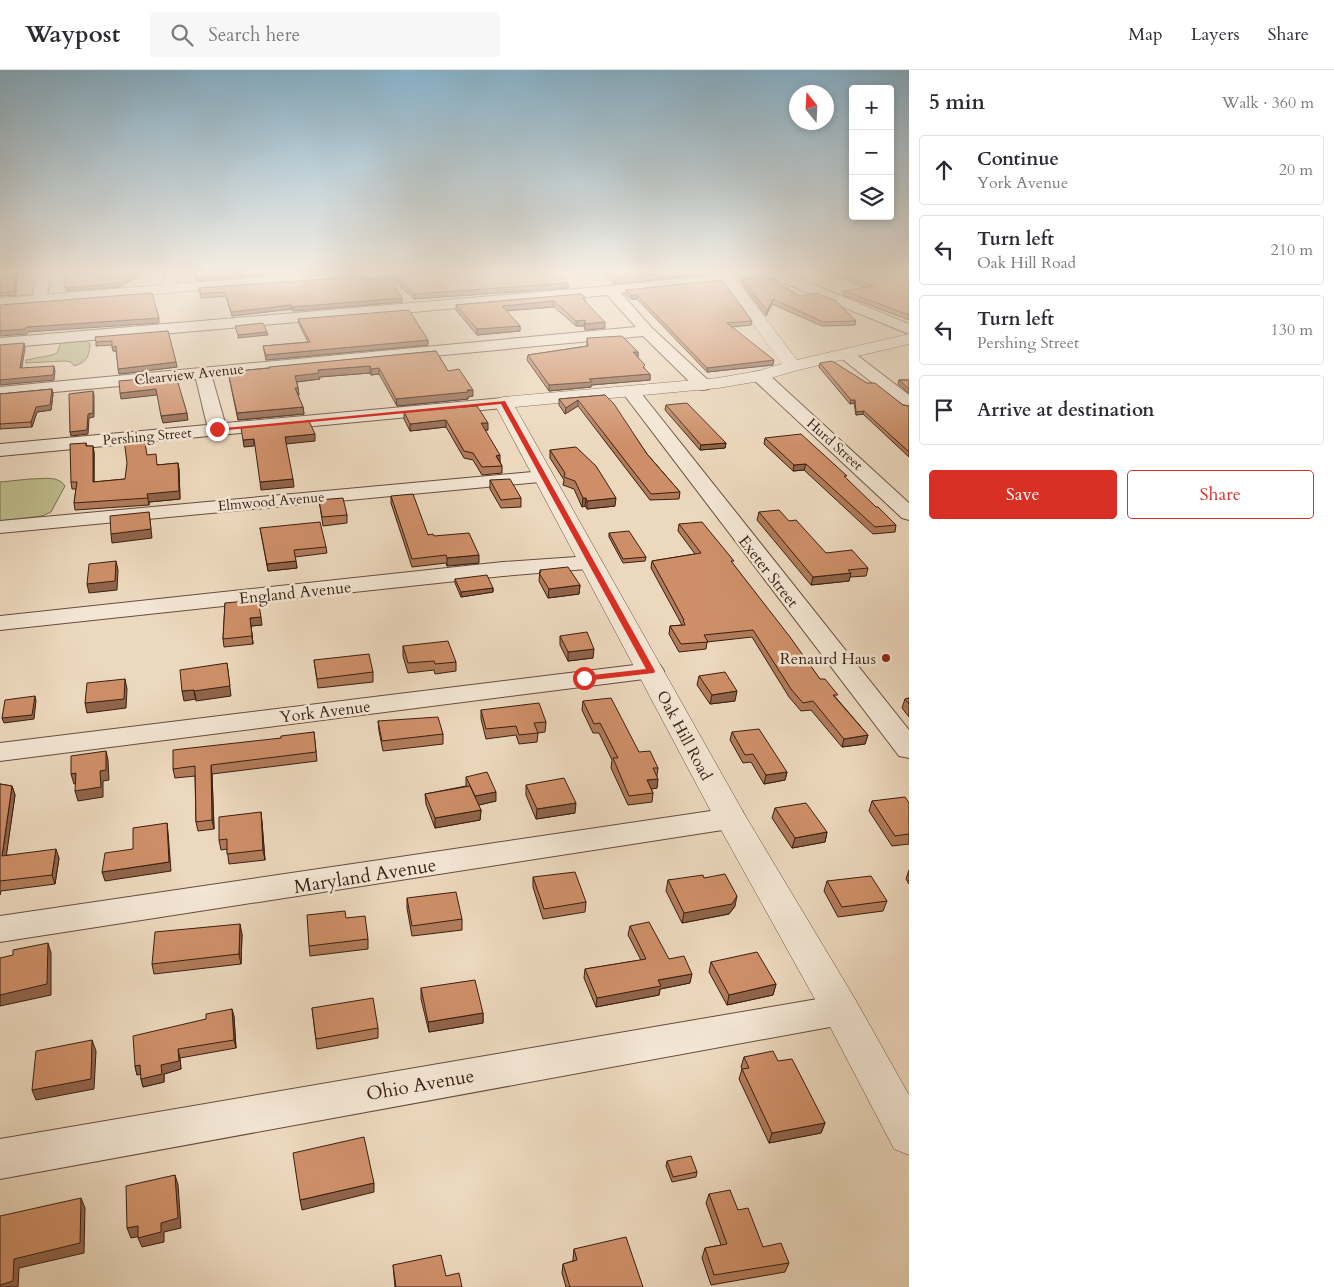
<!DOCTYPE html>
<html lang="en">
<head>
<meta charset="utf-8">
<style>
  :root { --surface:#fff; --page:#f7f7f7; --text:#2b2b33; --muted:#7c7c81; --line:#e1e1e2; --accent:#d93025 }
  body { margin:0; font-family:Cardo,serif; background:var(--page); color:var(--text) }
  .controls { position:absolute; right:15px; top:15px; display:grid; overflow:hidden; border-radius:5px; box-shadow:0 2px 8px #0003 }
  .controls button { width:45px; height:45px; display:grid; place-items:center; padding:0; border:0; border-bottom:1px solid var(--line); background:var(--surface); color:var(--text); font:25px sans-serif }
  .compass { position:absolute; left:789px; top:15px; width:45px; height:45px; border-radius:50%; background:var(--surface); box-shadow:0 2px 8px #0003; rotate:342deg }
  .stop { position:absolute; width:15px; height:15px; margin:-11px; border:4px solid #d93025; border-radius:50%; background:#fff }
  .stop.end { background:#d93025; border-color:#fff; box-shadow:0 1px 5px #0008 }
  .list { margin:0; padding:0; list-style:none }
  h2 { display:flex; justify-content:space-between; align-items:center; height:65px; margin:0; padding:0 20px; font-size:21px }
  h2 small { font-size:16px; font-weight:400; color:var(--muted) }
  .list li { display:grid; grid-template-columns:32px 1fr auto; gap:15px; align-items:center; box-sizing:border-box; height:70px; margin:0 10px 10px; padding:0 10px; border:1px solid var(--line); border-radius:5px }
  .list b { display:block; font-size:19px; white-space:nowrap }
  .list p { margin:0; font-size:16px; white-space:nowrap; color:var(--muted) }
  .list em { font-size:16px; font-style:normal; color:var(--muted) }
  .actions { display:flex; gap:10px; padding:15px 20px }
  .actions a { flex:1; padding:11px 0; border:1px solid var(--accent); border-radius:5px; text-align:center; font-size:18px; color:var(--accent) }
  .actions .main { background:var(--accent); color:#fff }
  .icon { flex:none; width:28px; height:28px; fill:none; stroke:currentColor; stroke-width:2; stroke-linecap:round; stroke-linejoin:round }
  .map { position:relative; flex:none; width:909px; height:1217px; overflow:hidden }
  header { display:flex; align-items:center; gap:30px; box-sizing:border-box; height:70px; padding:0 25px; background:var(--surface); border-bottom:1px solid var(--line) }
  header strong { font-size:24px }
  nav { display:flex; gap:28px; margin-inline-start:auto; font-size:18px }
  .search { width:350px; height:45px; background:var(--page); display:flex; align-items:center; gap:12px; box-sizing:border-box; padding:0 18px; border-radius:5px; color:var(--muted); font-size:19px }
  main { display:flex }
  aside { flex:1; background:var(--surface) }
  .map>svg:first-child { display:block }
</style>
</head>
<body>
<header>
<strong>Waypost</strong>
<div class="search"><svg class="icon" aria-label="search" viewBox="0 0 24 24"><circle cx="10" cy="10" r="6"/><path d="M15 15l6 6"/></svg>Search here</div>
<nav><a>Map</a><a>Layers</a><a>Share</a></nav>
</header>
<main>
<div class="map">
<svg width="909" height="1217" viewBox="0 0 909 1217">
  <rect width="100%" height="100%" fill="#ecd8bd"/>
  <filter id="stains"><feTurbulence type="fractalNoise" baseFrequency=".004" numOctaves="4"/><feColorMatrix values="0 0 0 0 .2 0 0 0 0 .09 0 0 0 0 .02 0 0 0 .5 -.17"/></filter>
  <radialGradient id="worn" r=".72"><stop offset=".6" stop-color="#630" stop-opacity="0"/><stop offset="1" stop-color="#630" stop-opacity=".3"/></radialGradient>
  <path fill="#bebc8c" stroke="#7c6d4f" d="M84,269L90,274C89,287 87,292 74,296L71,292L65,291L26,293V290L52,285L57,283L61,272Z
    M30,409C42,409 58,405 65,416L51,442L42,446L0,451V412Z"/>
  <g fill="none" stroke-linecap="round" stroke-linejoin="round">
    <defs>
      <path id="minor" d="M39,203H53C48,212 49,223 44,232H34L32,229L35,210Z
        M165,203H179L177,208L178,218L176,221H166C162,216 163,209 165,203Z
        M765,203H785L909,254V264L767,206Z
        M727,204L734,208L732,211L621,223L652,258L709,311L712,315L709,319L703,320L697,319L643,266L212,307L225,353L503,328L509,329L512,333L509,337L503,338L0,386V374L207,355L196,309L0,327V317L636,257L607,225L0,278V268L611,216Z
        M847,280L853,282L909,325V338L903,337L841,288L839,285L841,282Z
        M760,301L766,302L909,433V450L902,448L754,310L752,306L754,302Z
        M631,317L637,318L909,660V688L899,686L625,326L622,322L625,318Z
        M543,401L550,403L553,407L550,411L0,463V451Z
        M591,486L599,488L602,493L599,498L503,506L0,560V546L503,492Z
        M651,593L660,595L664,601L660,607L0,691V673Z
        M731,738L742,741L746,749L742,757L0,872V846Z
        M841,925L854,929L859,940L854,951L841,955L0,1109V1069Z"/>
      <path id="tertiary" d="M316,203H401L394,207L256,215L0,238V228Z
        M716,203H731L797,290L909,264V274L798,300L760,311L718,318L515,337L746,747L855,929L909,1025V1085L894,1079L827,951L715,749L494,333L496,329L503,327L718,308L758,301L782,294Z
        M887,203L909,204V213L889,206Z"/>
    </defs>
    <use href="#minor" stroke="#664c3d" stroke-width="2"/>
    <use href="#tertiary" stroke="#664c3d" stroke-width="1"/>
    <use href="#minor" fill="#f3e6d4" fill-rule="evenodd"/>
    <use href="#tertiary" fill="#f3e6d4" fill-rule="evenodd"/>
  </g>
  <path fill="#b17b59" stroke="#3a1e12" d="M606,203H708V204L614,214L605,206Z
    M829,203H889L909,210V250L843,225L844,221L866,218Z
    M394,206H549L568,213V218L414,229L394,211Z
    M368,209L402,228V232L293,241L292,239L232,246L226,226L201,228L199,218Z
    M742,209L799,226L856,251L855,255L822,256L772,234L766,246L741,213Z
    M626,220L752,251L751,255L732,257L773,295L707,302L637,229H631L625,224Z
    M581,224L586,232L605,258L585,260L584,256H576L554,237L506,241L520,256V261L477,265L456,240V235Z
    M298,249L428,275L266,290L263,276L308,272L299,254Z
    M168,261L177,297L119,304L116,281H113L112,275L96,276V272Z
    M587,268L638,282V287L645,299L650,304V310L591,315V317L549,321L527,290L528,285L587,276Z
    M436,281L448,301L473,326L468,327V329L397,336L379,304L371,305L370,303L319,307L320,309L297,312L298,318L299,325H298L303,337L304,344L238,350L228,302Z
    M820,293L867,313L903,335L909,336V387L863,344L856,345L854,333L850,334L819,297Z
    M899,310H909V323L898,314Z
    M52,319L53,324L51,340L37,342L32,357L0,359V324Z
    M605,325L647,384L680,422L679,429L650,430L578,336L565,344L559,335V329Z
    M666,335L726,373L725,378L700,380L665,340Z
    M477,336L488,360H485L502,396V403L482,405L473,390L464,388L446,357L410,361L404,349V342Z
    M765,368L876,437L896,455L895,462L873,464L804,400L793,401L764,374Z
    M86,373L87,376H93L94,383V412L125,409L147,385L158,395L178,393L179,400L180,429L149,432V435L75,440L74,433L76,419H72L71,412Z
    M550,380L615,436L587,439L585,436L582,437L574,419L563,415L564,410L550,388Z
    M490,410L521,428V437L501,438L490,419Z
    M391,426L428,465L434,466L479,493L447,496L446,493L412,497L391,433Z
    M319,430L347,445V453L323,456Z
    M759,442L789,451L826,483L868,498L866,506L850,507L849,511L811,515L757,450Z
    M679,454L733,494L820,609L868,665L865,674L842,677L811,640L801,641L789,627L752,567L707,572L706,579L679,582L669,564L670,556L682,555L651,498L652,491L695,484L678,461Z
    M260,458L326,477L327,483L295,487L297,498L268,501Z
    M609,463L646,487L645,491L623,493L609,467Z
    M540,500L580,515L579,524L548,528L539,511Z
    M455,509L493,518V522L461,527L455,513Z
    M225,533L262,555L251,556L253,574L224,577L223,569Z
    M560,566L593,588L568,591L560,575Z
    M403,576L456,592V601L435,604L434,600L408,603L403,586Z
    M314,590L373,602V612L318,618Z
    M699,606L735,631L710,634L697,615Z
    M909,628V647L902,638L905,629Z
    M583,631L639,682L658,698L657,706V718L651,719L653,723L652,732L628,735L611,698L612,690L599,663H593L582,640Z
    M481,640L546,652L545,662L538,663L537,672L519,674L516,665L486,669L481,649Z
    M378,651L443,664V674L383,681L379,661Z
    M314,662L317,691L212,704L214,759L198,761L196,752L195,706L175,708L173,699L281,668Z
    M732,662L787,702L785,710L764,714L751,692L743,693L730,670Z
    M466,707L496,731L478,735L481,740L480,750L435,758L426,734L425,724L466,716Z
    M0,714L12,716L15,725L6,785L59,788L55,814L1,821L0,825Z
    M526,715L575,743L536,749L526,725Z
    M872,731L909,733V774L892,776L869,741Z
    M775,738L827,762L825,772L792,778L772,748Z
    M261,742L265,790L229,794L227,779L221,780L219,770Z
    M909,800V814L906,809Z
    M533,807L586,832L585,842L543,849L533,817Z
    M704,808L735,836L729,844L682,853L666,821L668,810Z
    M827,811L887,831L883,841L838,847L824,821Z
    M407,828L462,849V860L412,866L407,838Z
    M346,848L368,869V879L310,886L309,876Z
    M630,856L669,889L690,913L660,919L659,925L596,937L584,908L585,899L641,890L628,865Z
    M242,864L241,894L154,904L152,894Z
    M711,892L776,914L773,925L727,935L709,902Z
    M421,918L483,943V953L429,962L421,929Z
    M312,938L378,958V968L317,979Z
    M232,939L234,947L236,978L180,988L181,999L164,1004V1012L143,1017L141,1009V1004L137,1005L135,996L206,949Z
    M744,987L778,991L825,1053L821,1063L769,1073L739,1009L742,999L741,997Z
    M667,1091L697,1102L696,1107L672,1112L666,1096Z
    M709,1124L738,1140L763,1177L789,1193L785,1202L711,1215L702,1188L705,1178L721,1175L706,1133Z
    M574,1179L643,1217H566L562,1203L563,1194L573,1191V1189Z
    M393,1195L446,1206L462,1217H395Z"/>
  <path fill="#906449" stroke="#3a1e12" d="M16,203H19L17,204L16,225L0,226V223Z
    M138,203H144L120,217L66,221L65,218Z
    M247,203H289L195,211V207Z
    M665,203H708V204L614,214V208Z
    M568,213V218L414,229V224Z
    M631,225H637V229H631Z
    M402,228V232L293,241L292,237Z
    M773,229L772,234L766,246L767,241Z
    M554,231V237L502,241V236Z
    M291,235L292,239L232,246L231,242Z
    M159,248V253L27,262V264L0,266V261L26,257Z
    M585,250L584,256H576V251Z
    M605,252V258L585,260V254Z
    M520,256V261L477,265V259Z
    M267,262L268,265L238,268V265Z
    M428,270V275L266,290V285Z
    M24,273L25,278L21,303L20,298Z
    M116,276L117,281H113L112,277Z
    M633,282H638V287Z
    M774,290L773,295L707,302V298Z
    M176,292L177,297L119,304L118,299Z
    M54,296L55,301L54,310L0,315V310Z
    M370,296V303L319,307L320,309L295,312V306L318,300Z
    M379,298V304L371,305V299Z
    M650,304V310L591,315V317L549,321V315L589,309Z
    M295,318H298L299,325H295Z
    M52,319L53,324L51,340L37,342L32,357L31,352L36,337Z
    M156,319L157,325L121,329L120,323Z
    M473,320V326L468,327V329L397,336L396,329Z
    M93,321L94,325V347L89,348L88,364L71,366L70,362Z
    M578,330V336L565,344L566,338Z
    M851,330H855L854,333L850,334Z
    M303,337L304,344L238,350L237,343Z
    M864,341L863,344L856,345V342Z
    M187,343L188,350L163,353L161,346Z
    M446,350V357L410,361V354Z
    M481,353H488V360H481Z
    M315,364V371L286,374L285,367Z
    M254,369V376L244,377L243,370Z
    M726,373L725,378L700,380L701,375Z
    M93,376L94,383V419L93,412Z
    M500,385V392L496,386Z
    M178,393L179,400L180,429L149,432V435L147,424Z
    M806,394L804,400L793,401L794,395Z
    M293,409L294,417L261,420L260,412Z
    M583,428H586L585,436L582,437Z
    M616,428L615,436L587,439V431Z
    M149,442L152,468L112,473L111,464Z
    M479,485V493L447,496V488Z
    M116,491L118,500L117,520L89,523L87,514Z
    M296,491L297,498L268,501L267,494Z
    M851,503L849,511L811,515L813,507Z
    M580,515L579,524L548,528L549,519Z
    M493,518V522L461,527V522Z
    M261,547L262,555L251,556L253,574L250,548Z
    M594,579L593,588L568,591V582Z
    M227,593L231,626L196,631L194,621Z
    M125,609L127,619L126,638L87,643L85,633Z
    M194,620L196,629L184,631L182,621Z
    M737,621L735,631L710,634L712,625Z
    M35,626L36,631L34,649L4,653L2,648Z
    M868,665L865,674L842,677L844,669Z
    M106,681L108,690L109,710L103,711V727L78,731L75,721Z
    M211,695L212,704L214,759L212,750Z
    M787,702L785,710L764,714L766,705Z
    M76,703L78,713L74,714L71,704Z
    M658,709L657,718L646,720L647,710Z
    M12,716L15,725L5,795L2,786Z
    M496,722V731L475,736V726Z
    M576,733L575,743L536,749L537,739Z
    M481,740L480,750L435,758V748Z
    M261,742L262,752L265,790L263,780Z
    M167,753L168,762L171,801L105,811L102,802L169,792Z
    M827,762L825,772L792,778L795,768Z
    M56,779L59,788L55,814L52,805Z
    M737,826L735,836L729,844L682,853L684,843Z
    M240,854L242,864L241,894L239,884Z
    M48,873L51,883V925L0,936V925Z
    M692,904L690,913L660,919L659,925L596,937L597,928L658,910Z
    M776,914L773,925L727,935L729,925Z
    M232,939L234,947L236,978L234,970Z
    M483,943V953L429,962L428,952Z
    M92,970L96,981L94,1019L36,1030L32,1020Z
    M178,979L180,988L181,999L164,1004V1012L143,1017L141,1009L161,995Z
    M140,995L143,1004L137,1005L135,996Z
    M825,1053L821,1063L769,1073L772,1063Z
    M175,1105L178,1115L181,1158L164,1162V1172L142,1177L138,1168Z
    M374,1113V1122L302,1140L300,1130Z
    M81,1128L85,1138L84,1183L19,1198L18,1217H0V1215L14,1189Z
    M138,1156L141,1166L131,1168L127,1158Z"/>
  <path fill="#ce8f68" stroke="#3a1e12" d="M0,203H16L15,221L0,223Z
    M64,203H138L119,213L65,218Z
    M194,203H247L195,207Z
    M423,203H546L549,206L560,205L568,213L414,224L394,206Z
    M609,203H665L614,208Z
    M840,203H889L909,210V222H908L909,223V245L844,221L875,216Z
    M367,206L368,209L389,207L402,228L292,237L291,235L231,242L225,222L201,224L199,218Z
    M767,206L799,226L817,223L836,231L856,251L823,252L773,229L767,241L742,209Z
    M722,210L752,251L727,253L774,290L707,298L637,225H631L626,220Z
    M152,223L159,248L26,257L25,259L0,261V235Z
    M581,224L586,228H582L605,252L585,254V250L576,251L554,231L502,236L520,256L477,259L456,235Z
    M409,240L428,270L266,285L263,276L310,272L298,249Z
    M263,253L267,262L238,265L235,256Z
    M168,261L176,292L118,299L116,276L112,277V271L96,272L95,267Z
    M622,266L638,282H633L645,295L643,297L650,304L589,309L592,312L549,315L528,285L588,276L587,268Z
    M24,273L20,298L54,296L53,305L0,310V275Z
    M436,281L448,301L459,299L473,320H467L468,322L396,329L379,298L371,299L370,296L318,300L319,303L295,306L298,318H295L303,337L237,343L228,302L270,298L269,297Z
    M832,291L867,313H875L903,335L909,336V382L864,341L856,342L855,330H851L820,293Z
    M176,306L187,343L161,346L156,319L120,323L119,311Z
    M899,310H909V319Z
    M52,319L50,335L36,337L31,352L0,354V324Z
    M93,321V343L88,344L87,360L70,362L69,324Z
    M605,325L614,334L647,384L680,422L651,424L578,330L566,338L559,329Z
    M687,333L726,373L701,375L666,335Z
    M477,336L488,353H481L500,385L496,386L502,396L482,397L473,383L464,381L446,350L410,354L404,342Z
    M309,351L315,364L285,367L293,409L260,412L254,369L243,370L241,358Z
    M801,364L847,406H844L876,437H878L896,455L875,457L806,394L794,395L765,368Z
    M144,367L147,385L156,384L157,395L178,393L179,421L147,424L148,428L74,433L77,412H71L70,374L86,373V376H93V412L125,409L127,393L124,369Z
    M576,377L596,396L616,428L587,431L586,428H583L575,411L564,407L565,403L550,380Z
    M510,409L521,428L501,430L490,410Z
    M413,424L428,465L433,464L434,466L469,463L479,485L447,488L446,485L412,489L391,426Z
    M343,428L347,445L322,447L319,430Z
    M779,440L789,451L796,450L826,483L852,480L868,498L848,500L851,503L813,507L759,442Z
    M149,442L151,459L111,464L110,446Z
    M320,452L326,477L294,480L296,491L267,494L260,458Z
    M702,452L734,491H731L790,567L820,609H825L838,625H833L868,665L844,669L813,631L803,633L791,619L753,560L704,565L708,572L681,574L670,556L685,555L683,550H684L652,491L701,483L679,454Z
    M629,461L646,487L623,489L609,463Z
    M116,491L115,511L87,514L89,494Z
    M568,497L580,515L549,519L539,503L541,502L540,500Z
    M487,505L493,518L461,522L455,509Z
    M258,530L261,547L250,548L252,566L223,569L225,533Z
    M587,562L594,579L568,582L560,566Z
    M448,571L456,592L435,594L434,591L408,593L403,576Z
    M369,584L373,602L317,609L314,590Z
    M227,593L230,616L194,621V620L182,621L180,600Z
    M725,602L737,621L712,625L699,606Z
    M125,609L124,629L85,633L87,613Z
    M35,626L32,645L2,648L5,630Z
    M611,628L639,682L650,681L658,698H653L658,709L647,710L653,723L629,726L613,688H618L600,653L594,654L583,631Z
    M909,628V634L905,629Z
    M539,633L546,652L534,653L538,663L519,665L516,656L486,659L481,640Z
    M438,647L443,664L382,671L378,651Z
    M759,659L787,702L766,705L753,684L745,685L732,662Z
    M314,662L316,682L211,695L212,750L196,752L195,696L173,699V680L281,668V666Z
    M106,681V700L100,701L101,717L75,721L76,703L71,704V686Z
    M487,702L496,722L475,726L466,707Z
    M564,708L576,733L537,739L526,715Z
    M0,714L12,716L2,786L56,779L52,805L0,811Z
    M470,716L481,740L435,748L425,724Z
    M905,727L909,733V764L895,766L872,731Z
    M806,733L827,762L795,768L775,738Z
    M261,742L263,780L227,784V769L219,770V747Z
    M167,753L169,792L102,802L105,783L133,779V758Z
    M575,802L586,832L544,839L533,807Z
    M725,804L737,826L732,834L684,843L668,810L703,805L704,808Z
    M871,806L887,831L842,837L827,811Z
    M456,822L462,849L412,856L407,828Z
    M345,841L346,848L365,846L368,869L309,876L307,845Z
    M649,852L669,889L684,886L692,904L658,910L661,916L597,928L585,899L646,889L630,856Z
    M240,854L239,884L152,894L155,862Z
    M48,873L47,914L0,925V888L13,885V880Z
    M757,882L776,914L729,925L711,892Z
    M475,910L483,943L428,952L421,918Z
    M373,928L378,958L316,969L312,938Z
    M232,939L234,970L178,979L179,991L161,995L162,1004L141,1009L140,995L135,996L133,966L206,949V944Z
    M92,970L91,1009L32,1020L36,981Z
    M773,981L778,991L792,989L825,1053L772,1063L742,999L749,998L744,987Z
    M364,1067L374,1113L300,1130L293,1083Z
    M691,1086L697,1102L673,1107L667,1091Z
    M175,1105L178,1148L161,1153V1162L138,1168V1156L127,1158L126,1116Z
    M730,1120L738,1140L748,1138L763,1177L781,1173L789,1193L714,1205L705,1178L727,1174L709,1124Z
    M81,1128L80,1173L14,1189L13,1211L0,1215V1146Z
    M626,1167L643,1217H570L563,1194L577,1190L574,1179Z
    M441,1185L446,1206L459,1203L462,1217H396L393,1195Z"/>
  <linearGradient id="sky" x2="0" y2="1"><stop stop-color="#88b6d1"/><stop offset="0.54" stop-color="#f6ede1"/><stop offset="1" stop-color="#f6ede1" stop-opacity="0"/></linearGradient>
  <rect width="909" height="374" fill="url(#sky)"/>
  <path fill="#d93025" d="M505,331L655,601L654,603L584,611L580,608L584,606L646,599L501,334L217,361L214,359Z"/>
  <circle fill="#8f2418" stroke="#f3e6d4" stroke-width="2" cx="886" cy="588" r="5"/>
  <g text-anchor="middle" stroke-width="5" stroke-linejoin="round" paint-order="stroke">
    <g font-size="14" fill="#3a1e12" stroke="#f3e6d4">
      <text transform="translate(189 304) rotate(-6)" y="5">Clearview Avenue</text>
      <text transform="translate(147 366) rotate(-5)" y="5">Pershing Street</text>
      <text transform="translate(835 374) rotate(42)" y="5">Hurd Street</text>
      <text transform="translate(271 431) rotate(-5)" y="5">Elmwood Avenue</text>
    </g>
    <g font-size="16" fill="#3a1e12" stroke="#f3e6d4">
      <text transform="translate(769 501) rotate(52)" y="6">Exeter Street</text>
      <text transform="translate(295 522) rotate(-6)" y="6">England Avenue</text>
      <text transform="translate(325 641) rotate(-7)" y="6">York Avenue</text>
      <text transform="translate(685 665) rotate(62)" y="6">Oak Hill Road</text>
    </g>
    <g font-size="16" fill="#3a1e12" stroke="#f3e6d4" text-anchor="end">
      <text x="876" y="594">Renaurd Haus</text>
    </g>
    <g font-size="19" fill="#3a1e12" stroke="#f3e6d4">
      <text transform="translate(365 805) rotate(-9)" y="7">Maryland Avenue</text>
      <text transform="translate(420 1014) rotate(-10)" y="7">Ohio Avenue</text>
    </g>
  </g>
  <rect width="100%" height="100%" filter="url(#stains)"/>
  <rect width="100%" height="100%" fill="url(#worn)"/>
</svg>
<div class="controls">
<button>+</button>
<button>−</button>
<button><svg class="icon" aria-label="layers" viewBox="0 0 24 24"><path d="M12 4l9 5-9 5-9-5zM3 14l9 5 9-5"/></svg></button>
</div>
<svg class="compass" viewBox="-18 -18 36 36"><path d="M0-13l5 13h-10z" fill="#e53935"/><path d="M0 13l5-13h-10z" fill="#7c7c81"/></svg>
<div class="stop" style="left:584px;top:608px"></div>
<div class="stop end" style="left:217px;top:359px"></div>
</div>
<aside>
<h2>5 min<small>Walk · 360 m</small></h2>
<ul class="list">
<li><svg class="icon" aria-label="ahead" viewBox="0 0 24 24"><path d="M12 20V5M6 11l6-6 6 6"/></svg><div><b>Continue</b><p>York Avenue</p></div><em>20 m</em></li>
<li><svg class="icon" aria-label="left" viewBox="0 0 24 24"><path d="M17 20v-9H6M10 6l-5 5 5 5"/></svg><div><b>Turn left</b><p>Oak Hill Road</p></div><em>210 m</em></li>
<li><svg class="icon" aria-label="left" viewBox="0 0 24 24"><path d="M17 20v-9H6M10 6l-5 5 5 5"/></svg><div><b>Turn left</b><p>Pershing Street</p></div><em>130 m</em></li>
<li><svg class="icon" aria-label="arrive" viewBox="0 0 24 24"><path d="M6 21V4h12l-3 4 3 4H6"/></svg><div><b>Arrive at destination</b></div></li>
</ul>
<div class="actions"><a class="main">Save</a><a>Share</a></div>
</aside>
</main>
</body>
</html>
